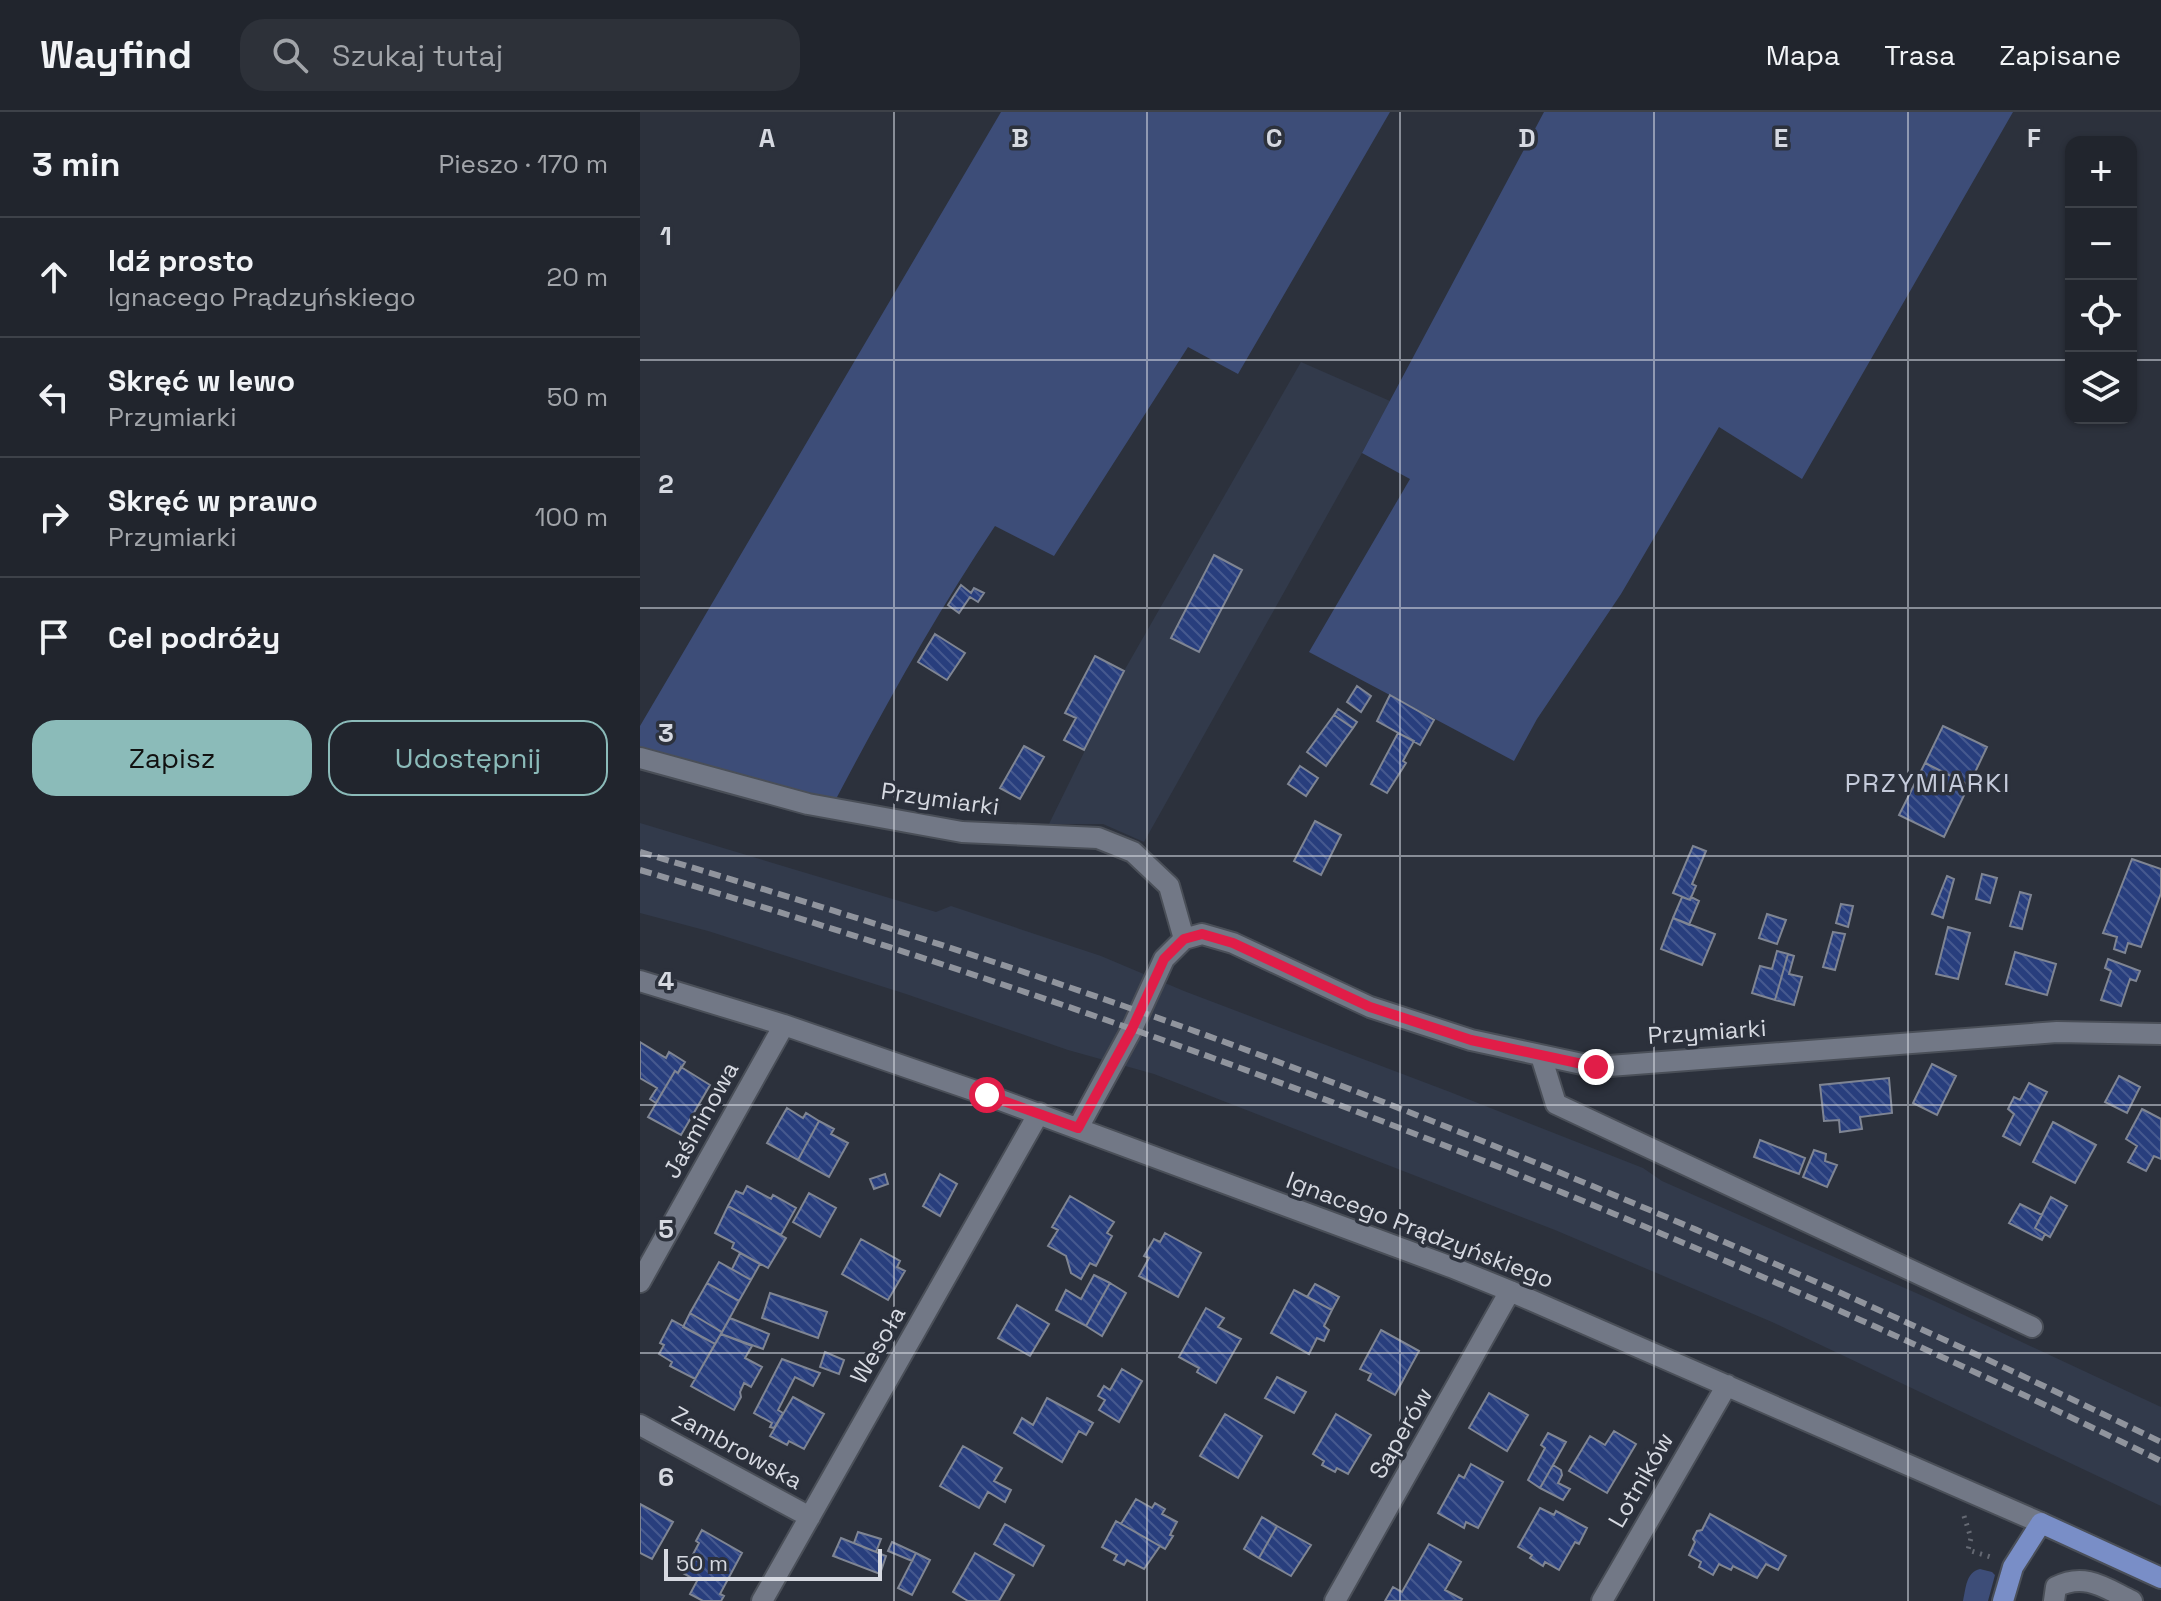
<!DOCTYPE html>
<html lang="pl">
<head>
<meta charset="utf-8">
<style>
  :root { --surface:#21252d; --page:#2d3139; --text:#f1f3f6; --muted:#a2a5aa; --line:#3e4249; --accent:#8bbbb9 }
  body { margin:0; font-family:"Space Grotesk",sans-serif; background:var(--page); color:var(--text) }
  .controls { position:absolute; right:24px; top:24px; display:grid; overflow:hidden; border-radius:16px; box-shadow:0 2px 6px #0004 }
  .controls button { width:72px; height:72px; display:grid; place-items:center; padding:0; border:0; border-bottom:2px solid var(--line); background:var(--surface); color:var(--text); font:40px sans-serif }
  .scale { position:absolute; left:24px; bottom:20px; width:218px; box-sizing:border-box; padding-left:8px; border:4px solid #d6d9e1; border-top:0; font-size:22px; line-height:28px; white-space:nowrap; color:#d6d9e1; -webkit-text-stroke:6px #2c313c; paint-order:stroke }
  .stop { position:absolute; width:24px; height:24px; margin:-18px; border:6px solid #e11d48; border-radius:50%; background:#fff }
  .stop.end { background:#e11d48; border-color:#fff; box-shadow:0 2px 8px #0008 }
  .list { margin:0; padding:0; list-style:none }
  h2 { display:flex; justify-content:space-between; align-items:center; height:104px; margin:0; padding:0 32px; font-size:34px }
  h2 small { font-size:26px; font-weight:400; color:var(--muted) }
  .list li { display:grid; grid-template-columns:52px 1fr auto; gap:24px; align-items:center; box-sizing:border-box; height:120px; padding:0 32px; border-top:2px solid var(--line) }
  .list b { display:block; font-size:30px; white-space:nowrap }
  .list p { margin:0; font-size:26px; white-space:nowrap; color:var(--muted) }
  .list em { font-size:26px; font-style:normal; color:var(--muted) }
  .actions { display:flex; gap:16px; padding:24px 32px }
  .actions a { flex:1; padding:18px 0; border:2px solid var(--accent); border-radius:24px; text-align:center; font-size:28px; color:var(--accent) }
  .actions .main { background:var(--accent); color:#111 }
  .icon { flex:none; width:44px; height:44px; fill:none; stroke:currentColor; stroke-width:2; stroke-linecap:round; stroke-linejoin:round }
  .map { position:relative; flex:none; width:1521px; height:1489px; overflow:hidden }
  header { display:flex; align-items:center; gap:48px; box-sizing:border-box; height:112px; padding:0 40px; background:var(--surface); border-bottom:2px solid var(--line) }
  header strong { font-size:38px }
  nav { display:flex; gap:44px; margin-inline-start:auto; font-size:28px }
  .search { width:560px; height:72px; background:var(--page); display:flex; align-items:center; gap:20px; box-sizing:border-box; padding:0 28px; border-radius:24px; color:var(--muted); font-size:30px }
  main { display:flex }
  aside { flex:1; background:var(--surface) }
  .map>svg:first-child { display:block }
</style>
</head>
<body>
<header>
<strong>Wayfind</strong>
<div class="search"><svg class="icon" aria-label="search" viewBox="0 0 24 24"><circle cx="10" cy="10" r="6"/><path d="M15 15l6 6"/></svg>Szukaj tutaj</div>
<nav><a>Mapa</a><a>Trasa</a><a>Zapisane</a></nav>
</header>
<main>
<aside>
<h2>3 min<small>Pieszo · 170 m</small></h2>
<ul class="list">
<li><svg class="icon" aria-label="ahead" viewBox="0 0 24 24"><path d="M12 20V5M6 11l6-6 6 6"/></svg><div><b>Idź prosto</b><p>Ignacego Prądzyńskiego</p></div><em>20 m</em></li>
<li><svg class="icon" aria-label="left" viewBox="0 0 24 24"><path d="M17 20v-9H6M10 6l-5 5 5 5"/></svg><div><b>Skręć w lewo</b><p>Przymiarki</p></div><em>50 m</em></li>
<li><svg class="icon" aria-label="right" viewBox="0 0 24 24"><path d="M7 20v-9h11M14 6l5 5-5 5"/></svg><div><b>Skręć w prawo</b><p>Przymiarki</p></div><em>100 m</em></li>
<li><svg class="icon" aria-label="arrive" viewBox="0 0 24 24"><path d="M6 21V4h12l-3 4 3 4H6"/></svg><div><b>Cel podróży</b></div></li>
</ul>
<div class="actions"><a class="main">Zapisz</a><a>Udostępnij</a></div>
</aside>
<div class="map">
<svg width="1521" height="1489" viewBox="0 0 1521 1489">
  <defs>
    <pattern id="building-back-hatch" width="6" height="6" patternUnits="userSpaceOnUse" patternTransform="scale(2)"><rect width="6" height="6" fill="#283e7d"/><path d="M-1 5l2 2M0 0l6 6M5-1l2 2" fill="none" stroke="#46598f"/></pattern>
  </defs>
  <rect width="100%" height="100%" fill="#2c313c"/>
  <path fill="#323a4b" d="M661,250L750,289L722,341L504,730L463,712H409L484,559Z
    M0,711L296,800L311,794L461,844L544,879L810,980L1003,1056L1022,1069L1292,1188L1521,1295V1394L1132,1210L915,1118L514,962L428,938L266,882L68,819L0,801Z"/>
  <path fill="#3d4d78" d="M361,0H750L598,262L548,235L414,444L355,414C296,502 245,594 196,687L120,669L0,636V614Z
    M904,0H1373L1162,367L1079,315L981,482L897,607L874,649L669,540L770,367L722,341Z
    M1340,1457L1352,1460L1355,1463L1348,1489H1323C1326,1476 1326,1460 1340,1457Z"/>
  <path fill="url(#building-back-hatch)" stroke="#7f8593" stroke-width="2" d="M574,443L602,458L559,540L531,526Z
    M321,473L331,481L334,476L344,481L338,490L330,485L319,501L308,493Z
    M295,522L325,541L307,568L278,550Z
    M455,544L484,559L444,638L424,628L436,606L425,601Z
    M717,574L731,584L721,600L707,590Z
    M750,583L794,608L780,633L737,609Z
    M698,597L717,610L713,616L694,603Z
    M694,603L713,616L686,654L667,640Z
    M1303,614L1347,635L1329,673L1285,651Z
    M758,621L774,629L763,649L766,651L747,681L731,672Z
    M384,634L404,645L380,687L360,676Z
    M1285,651L1329,673L1304,725L1259,703Z
    M660,654L678,666L666,684L648,672Z
    M675,709L701,723L681,763L654,749Z
    M1053,734L1066,739L1052,772L1056,774L1050,788L1033,781Z
    M1492,747L1521,757V781L1501,835L1488,831L1485,841L1474,837L1477,825L1463,821Z
    M1342,762L1357,766L1350,791L1336,787Z
    M1307,764L1314,767L1303,806L1292,802Z
    M1380,780L1391,783L1382,817L1370,814Z
    M1042,785L1050,788L1051,785L1059,789L1049,813L1033,806Z
    M1201,792L1213,794L1208,815L1196,811Z
    M1127,802L1146,808L1137,832L1119,826Z
    M1033,806L1075,822L1062,853L1021,837Z
    M1308,815L1330,821L1318,867L1296,862Z
    M1193,820L1205,822L1195,858L1183,855Z
    M1137,839L1148,842L1135,888L1112,881L1120,854L1132,857Z
    M1375,840L1416,852L1407,883L1366,872Z
    M1148,842L1154,844L1149,862L1162,865L1154,893L1135,888Z
    M1468,847L1500,859L1496,869L1490,867L1481,894L1461,888L1471,859L1465,856Z
    M0,930L26,946L29,940L45,950L38,961L35,959L16,991L10,987L17,976L0,966Z
    M1292,952L1316,964L1297,1003L1273,991Z
    M41,955L70,973L41,1023L8,1005L35,959L38,961Z
    M1479,964L1500,975L1487,1001L1465,990Z
    M1249,966L1252,1001L1220,1005L1222,1017L1200,1020L1199,1008L1184,1009L1180,973Z
    M1389,971L1407,980L1380,1033L1363,1024L1374,1002L1368,997L1374,985L1380,988Z
    M147,996L163,1006L166,1001L179,1009L158,1048L127,1031Z
    M1502,997L1521,1007V1047L1514,1044L1506,1059L1488,1050L1497,1034L1486,1027Z
    M179,1009L194,1017L191,1022L208,1031L189,1065L158,1048Z
    M1413,1010L1456,1033L1435,1071L1393,1050Z
    M1120,1028L1165,1046L1159,1062L1114,1045Z
    M1174,1038L1186,1042L1185,1049L1197,1053L1187,1075L1163,1065Z
    M245,1062L248,1072L234,1077L230,1067Z
    M300,1062L317,1072L300,1104L283,1094Z
    M107,1074L131,1087L133,1083L156,1096L141,1123L88,1094L96,1079L103,1082Z
    M169,1081L196,1096L180,1125L153,1110Z
    M430,1084L474,1110L467,1121L472,1124L456,1154L450,1151L441,1167L431,1161L426,1144L408,1134L418,1118L412,1115Z
    M1411,1085L1427,1094L1410,1125L1395,1116Z
    M1380,1092L1402,1103L1395,1116L1405,1122L1402,1128L1369,1111Z
    M88,1094L146,1126L128,1156L92,1136L94,1131L75,1121Z
    M525,1121L561,1141L538,1185L499,1164L509,1146L504,1144L514,1127L520,1130Z
    M221,1127L260,1149L257,1155L265,1159L248,1188L202,1162Z
    M100,1141L120,1152L111,1168L92,1157Z
    M79,1150L111,1168L99,1189L67,1171Z
    M454,1163L470,1171L446,1214L416,1198L426,1178L441,1187Z
    M67,1171L99,1189L82,1220L50,1201Z
    M470,1171L486,1181L462,1224L446,1214Z
    M675,1172L699,1185L692,1198L667,1185Z
    M654,1178L692,1198L684,1214L689,1218L684,1229L677,1226L669,1242L631,1221Z
    M130,1181L187,1200L178,1226L122,1206Z
    M377,1193L409,1212L390,1244L358,1226Z
    M566,1196L584,1206L578,1215L601,1227L576,1271L557,1260L559,1256L539,1245Z
    M50,1201L82,1220L75,1232L43,1215Z
    M90,1206L129,1222L123,1237L81,1222Z
    M32,1208L75,1232L55,1267L30,1254L32,1250L19,1242L24,1233L20,1231Z
    M741,1218L779,1239L755,1283L728,1268L731,1262L720,1257Z
    M81,1222L112,1234L105,1246L122,1255L111,1275L104,1271L100,1280L101,1285L94,1298L51,1274Z
    M185,1240L204,1248L199,1262L180,1255Z
    M142,1247L180,1261L173,1274L155,1265L138,1298L143,1301L134,1316L130,1315L132,1311L114,1301Z
    M482,1257L502,1269L479,1310L459,1298L465,1288L458,1284L464,1274L470,1278Z
    M637,1265L666,1280L654,1301L625,1286Z
    M849,1281L888,1303L867,1339L829,1316Z
    M153,1285L184,1302L164,1337L149,1329L147,1333L130,1324Z
    M407,1286L453,1311L446,1323L439,1319L422,1350L374,1321L382,1306L393,1313Z
    M585,1302L622,1324L598,1366L560,1344Z
    M696,1302L731,1323L708,1362L697,1356L695,1360L682,1353L684,1349L673,1342Z
    M974,1319L996,1332L967,1381L929,1359L950,1324L965,1333Z
    M908,1321L926,1330L900,1376L888,1368L905,1336L901,1333Z
    M323,1334L362,1356L354,1369L371,1378L365,1390L348,1380L339,1396L300,1374Z
    M831,1352L863,1370L838,1416L826,1410L824,1416L798,1401L819,1363L824,1366Z
    M913,1353L921,1358L922,1363L918,1371L930,1377L923,1388L900,1376Z
    M496,1387L512,1396L515,1391L525,1397L522,1402L537,1410L530,1423L533,1424L525,1437L481,1412Z
    M0,1392L33,1410L12,1447L0,1441Z
    M900,1396L914,1403L916,1399L947,1416L939,1432L935,1430L919,1458L905,1450L903,1454L890,1446L892,1443L878,1435Z
    M1070,1402L1146,1444L1138,1458L1126,1452L1117,1466L1093,1454L1091,1458L1079,1452L1073,1463L1059,1455L1061,1450L1049,1443L1055,1430L1053,1427L1057,1419L1062,1418Z
    M622,1405L637,1414L619,1446L604,1437Z
    M476,1409L520,1434L504,1457L487,1448L484,1453L474,1448L477,1443L462,1435Z
    M365,1412L404,1434L393,1454L354,1432Z
    M637,1414L671,1433L651,1464L619,1446Z
    M62,1418L102,1441L80,1482L84,1484L81,1489H63L50,1482L57,1469L43,1461L59,1431L56,1429Z
    M218,1420L241,1427L236,1440L214,1431Z
    M201,1426L246,1444L240,1462L193,1444Z
    M252,1430L276,1441L272,1449L248,1439Z
    M789,1432L821,1450L805,1478L822,1487L821,1489H745L753,1475L762,1480Z
    M276,1441L290,1448L272,1483L258,1476Z
    M335,1441L374,1463L359,1489H328L313,1480Z"/>
  <g fill="none" stroke-linecap="round" stroke-linejoin="round">
    <defs>
      <path id="minor" d="M0,646L168,692L322,720L458,726L493,740L529,774L544,827
        M0,869L144,913L347,983L811,1155L870,1179L1401,1411
        M901,944L916,992L1392,1215
        M438,1016L492,917L524,847L544,827L562,822L593,831L730,895L831,928L956,955L1417,920L1521,922
        M0,1170L144,913
        M0,1313L170,1405
        M122,1489L399,1001
        M695,1489L870,1179
        M962,1489L1087,1273
        M1414,1489L1416,1475C1445,1460 1465,1476 1492,1489"/>
      <path id="major" d="M1363,1489L1373,1455L1401,1411L1521,1466"/>
    </defs>
    <use href="#minor" stroke="#4a4f58" stroke-width="24"/>
    <use href="#major" stroke="#4a4f58" stroke-width="24"/>
    <path stroke="#656973" stroke-width="5" stroke-dasharray="2 6" stroke-linecap="butt" d="M1324,1404L1331,1426L1328,1438L1354,1446"/>
    <use href="#minor" stroke="#727886" stroke-width="20"/>
    <use href="#major" stroke="#798ec7" stroke-width="20"/>
    <path stroke="#90949d" stroke-width="6" stroke-dasharray="12 6" stroke-linecap="butt" d="M0,740C202,800 403,863 601,936C914,1052 1220,1184 1521,1330
      M0,758C523,912 1032,1109 1521,1349"/>
  </g>
  <g fill="none" stroke-linecap="round" stroke-linejoin="round">
    <path stroke="#e11d48" stroke-width="10" d="M347,983L438,1016L492,917L524,847L544,827L562,822L593,831L730,895L831,928L956,955"/>
  </g>
  <path fill="none" stroke="#d6d9e1" stroke-width="2" stroke-opacity="0.55" d="M254,0V1489M507,0V1489M760,0V1489M1014,0V1489M1268,0V1489M0,248H1431M1491,248H1521M0,496H1521M0,744H1521M0,993H1521M0,1241H1521"/>
  <g text-anchor="middle" stroke-width="7" stroke-linejoin="round" paint-order="stroke">
    <g font-size="24" fill="#d6d9e1" stroke="#2c313c">
      <text transform="translate(300 687) rotate(8)" y="8">Przymiarki</text>
      <text transform="translate(1067 920) rotate(-4)" y="8">Przymiarki</text>
      <text transform="translate(61 1008) rotate(-61)" y="8">Jaśminowa</text>
      <text transform="translate(780 1118) rotate(21)" y="8">Ignacego Prądzyńskiego</text>
      <text transform="translate(238 1233) rotate(-60)" y="8">Wesoła</text>
      <text transform="translate(761 1321) rotate(-60)" y="8">Saperów</text>
      <text transform="translate(97 1336) rotate(29)" y="8">Zambrowska</text>
      <text transform="translate(1001 1368) rotate(-60)" y="8">Lotników</text>
    </g>
    <g font-size="26" letter-spacing="2" fill="#c5cbdb" stroke="#2c313c">
      <text x="1288" y="680">PRZYMIARKI</text>
    </g>
  </g>
  <g font-size="26" text-anchor="middle" font-weight="bold" fill="#d6d9e1" stroke="#2c313c" stroke-width="7" stroke-linejoin="round" paint-order="stroke">
    <text x="127" y="35">A</text>
    <text x="380" y="35">B</text>
    <text x="634" y="35">C</text>
    <text x="887" y="35">D</text>
    <text x="1141" y="35">E</text>
    <text x="1394" y="35">F</text>
    <text x="26" y="133">1</text>
    <text x="26" y="381">2</text>
    <text x="26" y="630">3</text>
    <text x="26" y="878">4</text>
    <text x="26" y="1126">5</text>
    <text x="26" y="1374">6</text>
  </g>
</svg>
<div class="controls">
<button>+</button>
<button>−</button>
<button><svg class="icon" aria-label="locate" viewBox="0 0 24 24"><circle cx="12" cy="12" r="6"/><path d="M12 2v4M12 18v4M2 12h4M18 12h4"/></svg></button>
<button><svg class="icon" aria-label="layers" viewBox="0 0 24 24"><path d="M12 4l9 5-9 5-9-5zM3 14l9 5 9-5"/></svg></button>
</div>
<div class="scale">50 m</div>
<div class="stop" style="left:347px;top:983px"></div>
<div class="stop end" style="left:956px;top:955px"></div>
</div>
</main>
</body>
</html>
